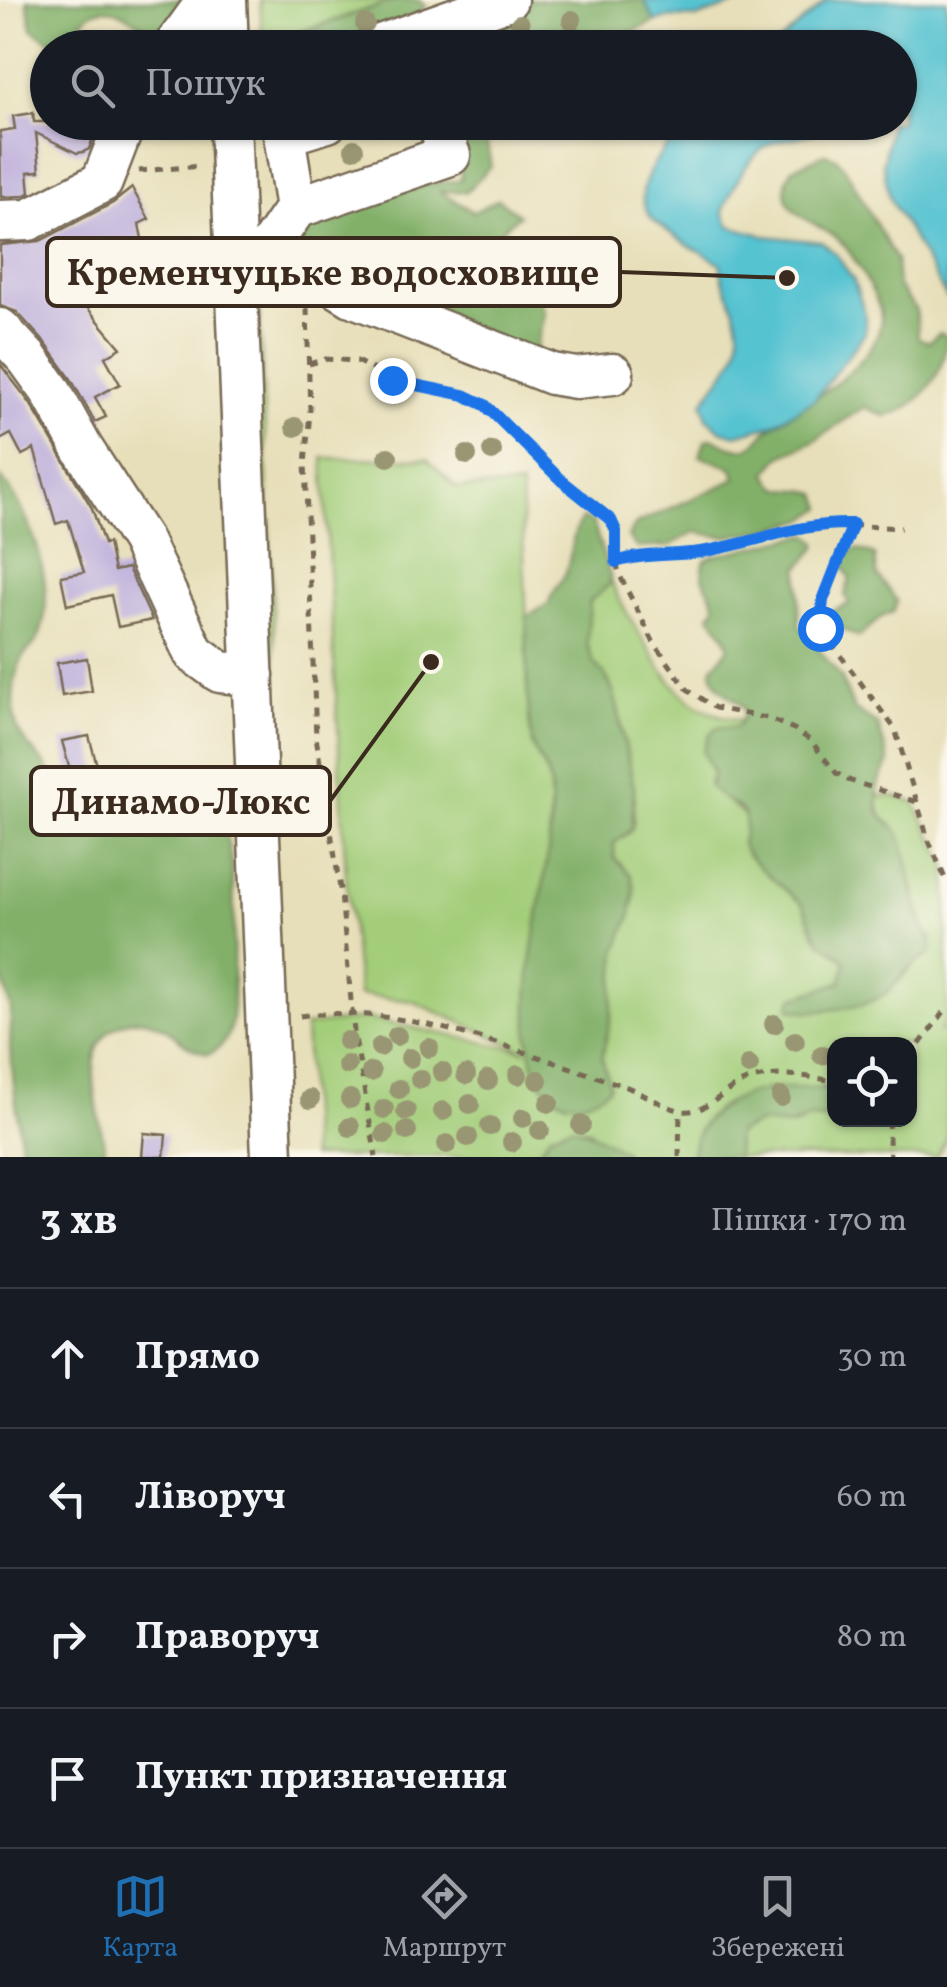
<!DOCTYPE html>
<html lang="uk">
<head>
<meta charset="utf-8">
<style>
  :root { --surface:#171b24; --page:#20242c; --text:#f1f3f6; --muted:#9ea1a6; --line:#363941; --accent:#1f6fb2 }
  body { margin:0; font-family:Vollkorn,serif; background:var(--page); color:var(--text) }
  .controls { position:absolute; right:30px; bottom:30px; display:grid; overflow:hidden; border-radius:20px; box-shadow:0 2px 8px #0004 }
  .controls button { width:90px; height:90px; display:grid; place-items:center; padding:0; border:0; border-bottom:2px solid var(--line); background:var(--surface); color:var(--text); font:50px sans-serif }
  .stop { position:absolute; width:30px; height:30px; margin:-22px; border:8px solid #1a73e8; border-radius:50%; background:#fff }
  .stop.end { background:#1a73e8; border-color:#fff; box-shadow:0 2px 10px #0008 }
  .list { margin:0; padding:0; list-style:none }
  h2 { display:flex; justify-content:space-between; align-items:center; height:130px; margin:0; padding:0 40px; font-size:42px }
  h2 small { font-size:32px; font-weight:400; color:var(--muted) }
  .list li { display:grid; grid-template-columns:65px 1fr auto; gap:30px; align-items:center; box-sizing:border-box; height:140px; padding:0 40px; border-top:2px solid var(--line) }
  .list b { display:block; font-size:38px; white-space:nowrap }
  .list em { font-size:32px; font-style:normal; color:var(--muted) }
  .icon { flex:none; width:55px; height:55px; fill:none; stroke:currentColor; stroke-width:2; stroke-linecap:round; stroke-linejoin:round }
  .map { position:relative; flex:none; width:947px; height:1157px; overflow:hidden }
  .search { position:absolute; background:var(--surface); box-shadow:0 2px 8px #0004; left:30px; right:30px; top:30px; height:110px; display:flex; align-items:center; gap:25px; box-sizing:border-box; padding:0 35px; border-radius:55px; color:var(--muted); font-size:38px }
  .sheet { height:690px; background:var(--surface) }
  nav { display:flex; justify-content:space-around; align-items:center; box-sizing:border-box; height:140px; border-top:2px solid var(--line); background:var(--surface); font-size:28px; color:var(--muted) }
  nav a { display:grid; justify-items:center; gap:5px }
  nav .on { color:var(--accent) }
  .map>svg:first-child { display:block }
</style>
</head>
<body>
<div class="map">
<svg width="947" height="1157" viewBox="0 0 947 1157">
  <rect width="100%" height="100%" fill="#fbf7ec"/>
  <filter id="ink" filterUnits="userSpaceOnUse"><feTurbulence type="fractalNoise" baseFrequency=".01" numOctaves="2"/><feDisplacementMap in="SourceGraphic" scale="20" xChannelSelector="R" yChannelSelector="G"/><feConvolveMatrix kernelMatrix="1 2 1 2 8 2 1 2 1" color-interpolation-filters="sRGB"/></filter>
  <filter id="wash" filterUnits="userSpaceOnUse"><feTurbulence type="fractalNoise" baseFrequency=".0048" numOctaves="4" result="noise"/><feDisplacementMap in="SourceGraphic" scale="40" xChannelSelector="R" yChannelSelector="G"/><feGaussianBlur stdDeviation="2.25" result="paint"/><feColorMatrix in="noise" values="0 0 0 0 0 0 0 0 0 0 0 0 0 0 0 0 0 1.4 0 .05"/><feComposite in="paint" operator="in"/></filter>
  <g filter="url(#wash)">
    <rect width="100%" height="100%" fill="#e7dfb9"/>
    <path fill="#a3cd79" stroke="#6f7c4c" stroke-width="2.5" d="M260,0H395L308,29L273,48L263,47Z
      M255,272L259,296L276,679H263Z
      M323,458L427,459L457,488L521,486L532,744C538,757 549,772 550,786C551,811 550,837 547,863C541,913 502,1068 558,1098C574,1107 594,1098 608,1089L602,1057L611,1016L617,950L634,901V888L627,871L614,858V843L629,833L634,821V788L618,708L609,681L593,662L587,643L590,601L611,580C618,601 629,616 640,635C668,680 686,714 743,720L737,728L722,727L703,751L713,773L709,784L748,819C747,833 739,843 748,856L803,904L816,936L846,962L842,982L793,998C811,1000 831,1006 849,1006C886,1006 916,965 931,937L923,928L903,847L893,826L881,817L877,796H893L914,802L947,865V1015L940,1031L947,1029V1139L936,1157H736L737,1133L759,1123L794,1126L811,1118L910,1120V1044H834V1088C783,1087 696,1087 692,1157H625L624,1152L597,1139L590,1130L571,1126L547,1138L536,1157H311L305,1026L365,1018L527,1051L412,1001L359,995L346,877Z"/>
    <path fill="#82b069" stroke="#5e6d44" stroke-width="2.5" d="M27,0H181L183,10L160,35C136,27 119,0 93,12C80,20 74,34 62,42L50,41L32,29Z
      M395,0H419L426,6L414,16L330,47L273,48L308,30Z
      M479,0H644L655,22L615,39L590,35L535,48H407Z
      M461,123H483L491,166L466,192L439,191L474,212L498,199L519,215L491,239L527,255L544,314L534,357L283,249L296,219L426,185L461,180V142L468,134Z
      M824,154L835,157L845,168L896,260L898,287L916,310L918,338L929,342L940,333L946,336C947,371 921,408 886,416L864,407L814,441L781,456L767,472C776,499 798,484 818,494L823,508L806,519L765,530L725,537L695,532L669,546L637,548L628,537L636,524L736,479L733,468L700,456L705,441L712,438C723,443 734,451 747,448C757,445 762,434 770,428C801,407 881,363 881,318C881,301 851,250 838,239C812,218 767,211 793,168Z
      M0,477C32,512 57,588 40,634C37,645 27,649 22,658C12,677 10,713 19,732C25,746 40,755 47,768C56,782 55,797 70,806C113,829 202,769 224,829C238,867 233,939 233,981C233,1006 237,1044 208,1054C180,1048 175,1030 155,1023C142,1018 129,1019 117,1026C75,1048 102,1120 106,1157H22L10,1050L11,1010L0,969Z
      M583,518L593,523L611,578L609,585L590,601L587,643L593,662L605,675L614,694L634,788L632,829L614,843V858L631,875L634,888L631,915L617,950L611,1016L602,1057L610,1086C601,1096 582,1105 569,1102C498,1088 539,920 545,874C549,846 554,811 550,783C548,768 534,756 532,741C525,702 528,658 526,618L549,603C552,591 560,585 565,574C573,556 570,533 583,518Z
      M808,534L818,542L817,547L799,568V626L841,677L854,709L878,725L889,762L878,785V811C883,821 894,824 899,834C915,867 908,912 932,940C934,960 924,955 911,966C900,975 894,988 883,995C864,1007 809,1016 790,1008L793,998L841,982L846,963L838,953L820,942L803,905L759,867L744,850L742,842C753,797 735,815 710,787L713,773L703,751L709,735L717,727H737C762,697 713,702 712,668L729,648L726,637L710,615L716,606C711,590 697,578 705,560L714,556Z
      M857,549L875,555L877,575L897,601L893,612L881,617L859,637L823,620L825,614L849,604L845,595L850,578L841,563L846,553Z
      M779,1088H834V1120H840L811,1118L789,1126L759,1123L737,1133L736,1157H692C694,1113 741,1091 779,1088Z
      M571,1126C586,1128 610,1143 624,1152L625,1157H536L550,1134Z"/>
    <path fill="#57c3d1" stroke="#497678" stroke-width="2.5" d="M644,0H749L696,18L670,17L655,22Z
      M827,0H947V298L890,199L883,164L890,123L900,122V48L774,47Z
      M689,122L834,123C816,135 803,136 782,140C751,146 734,185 723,211L730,226L765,236L822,242L836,254L854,281L865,314V333L815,399L772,425L736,435L720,430L707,418L703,403C728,363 752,353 732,302C727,289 720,279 721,264C708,254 694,250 681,240C672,234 657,225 650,216C626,187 669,142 689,122Z"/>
    <g id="blocks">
      <path fill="#baaada" d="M33,113L34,122H98V125L89,149L83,152L77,153L36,133L40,171L28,172L30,193L23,196L1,197L0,131L15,129L13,116Z
        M132,188L149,219L139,224L152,288L114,295L105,250L58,273L121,348L105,357L120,384L95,397L106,417L95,422L71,379L46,344L17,312L0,306V245L40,241L113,203Z
        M0,364L30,403L92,508L104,544L108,543L114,571L128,568L152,620L118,627L111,595L67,605L61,576L84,572L68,520L56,524L34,449L22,455L11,434L0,440Z
        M87,658L92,691L62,696L57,663Z
        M89,736L99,773L73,781L62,741Z
        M144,1133L166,1135L164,1157H142Z"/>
    </g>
  </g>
  <g filter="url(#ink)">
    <use href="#blocks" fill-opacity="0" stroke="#776954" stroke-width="2.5"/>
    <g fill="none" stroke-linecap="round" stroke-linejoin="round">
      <defs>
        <path id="minor" d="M226,0L228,48
          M173,48L202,8L214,0
          M372,48L507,0
          M230,122L272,1157
          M296,208L284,135L327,122
          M0,221L29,220L102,182L125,122
          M266,252L296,208L450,155L437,122
          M234,253L284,254L352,296L552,374L576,378L613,374
          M0,329L27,358L50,390L82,448L141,539L194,653L220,672L253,675"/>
      </defs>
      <use href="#minor" stroke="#776954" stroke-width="45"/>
      <path stroke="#776954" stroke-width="5" stroke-dasharray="8 8" stroke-linecap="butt" d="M139,171L202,166
        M307,308L310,413L305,463L316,737L341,895L354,1032L376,1157
        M309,364L326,359L357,361L392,380L465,395L485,405L561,480L611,520L616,531L615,555L619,574L653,641L687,689L715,708L767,718L794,729L811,741L836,773L848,780L917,802
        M853,524L823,600L820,628L895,729L928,839L947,883
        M616,561L649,554L701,552L824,524L901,528
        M300,1016C402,1002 523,1053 619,1084C640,1091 662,1107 683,1111C707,1114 723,1090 744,1082C774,1070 804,1076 834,1081
        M910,1057L947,1008
        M888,1120L890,1157
        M679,1157L680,1111
        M945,1157L947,1155"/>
      <use href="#minor" stroke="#fff" stroke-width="40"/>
    </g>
    <g fill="#999673">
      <circle cx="572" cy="20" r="10"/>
      <circle cx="365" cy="24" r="10"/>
      <circle cx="520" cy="24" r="10"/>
      <circle cx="354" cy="149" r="10"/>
      <circle cx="295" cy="427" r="10"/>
      <circle cx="492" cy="451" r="10"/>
      <circle cx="467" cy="455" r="10"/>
      <circle cx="388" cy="457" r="10"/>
      <circle cx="774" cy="1024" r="10"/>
      <circle cx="397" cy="1036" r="10"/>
      <circle cx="347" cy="1041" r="10"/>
      <circle cx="795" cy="1041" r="10"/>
      <circle cx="380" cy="1047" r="10"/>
      <circle cx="429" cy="1048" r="10"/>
      <circle cx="822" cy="1055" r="10"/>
      <circle cx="410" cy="1058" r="10"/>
      <circle cx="347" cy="1065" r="10"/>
      <circle cx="749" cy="1065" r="10"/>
      <circle cx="371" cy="1072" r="10"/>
      <circle cx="442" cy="1072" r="10"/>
      <circle cx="466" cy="1075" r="10"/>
      <circle cx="518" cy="1075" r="10"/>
      <circle cx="420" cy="1079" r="10"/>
      <circle cx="488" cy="1080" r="10"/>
      <circle cx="538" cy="1080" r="10"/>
      <circle cx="399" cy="1089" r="10"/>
      <circle cx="781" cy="1097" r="10"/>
      <circle cx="310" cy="1099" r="10"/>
      <circle cx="350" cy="1099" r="10"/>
      <circle cx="549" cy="1103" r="10"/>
      <circle cx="470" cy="1104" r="10"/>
      <circle cx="384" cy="1109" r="10"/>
      <circle cx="406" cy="1111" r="10"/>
      <circle cx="443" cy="1111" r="10"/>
      <circle cx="523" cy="1118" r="10"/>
      <circle cx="581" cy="1125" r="10"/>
      <circle cx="490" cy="1126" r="10"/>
      <circle cx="350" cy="1127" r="10"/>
      <circle cx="540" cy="1130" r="10"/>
      <circle cx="407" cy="1131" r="10"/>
      <circle cx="385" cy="1134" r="10"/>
      <circle cx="468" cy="1137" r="10"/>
      <circle cx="512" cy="1142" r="10"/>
      <circle cx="447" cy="1144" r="10"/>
    </g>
  </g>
  <g fill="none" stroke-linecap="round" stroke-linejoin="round" filter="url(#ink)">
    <path stroke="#1a73e8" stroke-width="12" d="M392,380L464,395L485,405L561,480L611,520L616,531V562C644,553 672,556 700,552C753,544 799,522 853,524L823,600L820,628"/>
  </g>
  <path fill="none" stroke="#3b2a1e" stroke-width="4" d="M787 278L620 272M431 662L330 801"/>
  <g fill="#3b2a1e" stroke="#fbf7ec" stroke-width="4">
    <circle cx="787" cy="278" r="10"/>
    <circle cx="431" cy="662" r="10"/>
  </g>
  <g fill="#fbf7ec" stroke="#3b2a1e" stroke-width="4">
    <rect x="47" y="238" width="573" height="68" rx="10"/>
    <rect x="31" y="767" width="299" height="68" rx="10"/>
  </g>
  <g font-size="38" text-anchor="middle" font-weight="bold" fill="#3b2a1e">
    <text x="333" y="285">Кременчуцьке водосховище</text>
    <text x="181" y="814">Динамо-Люкс</text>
  </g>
</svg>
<div class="controls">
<button><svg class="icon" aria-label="locate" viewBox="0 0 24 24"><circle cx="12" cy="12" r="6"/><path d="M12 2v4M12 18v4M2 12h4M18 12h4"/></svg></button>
</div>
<div class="stop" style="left:820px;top:628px"></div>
<div class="stop end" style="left:392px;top:380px"></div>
<div class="search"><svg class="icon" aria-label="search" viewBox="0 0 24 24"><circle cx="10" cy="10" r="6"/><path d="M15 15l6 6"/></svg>Пошук</div>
</div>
<section class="sheet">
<h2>3 хв<small>Пішки · 170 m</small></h2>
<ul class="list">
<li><svg class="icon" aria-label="ahead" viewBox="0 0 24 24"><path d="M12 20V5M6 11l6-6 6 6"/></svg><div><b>Прямо</b></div><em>30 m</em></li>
<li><svg class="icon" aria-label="left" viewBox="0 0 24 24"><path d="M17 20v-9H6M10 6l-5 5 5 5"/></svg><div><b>Ліворуч</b></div><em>60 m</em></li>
<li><svg class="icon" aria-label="right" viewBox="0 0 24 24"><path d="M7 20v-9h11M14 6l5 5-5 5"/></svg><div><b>Праворуч</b></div><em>80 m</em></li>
<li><svg class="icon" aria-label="arrive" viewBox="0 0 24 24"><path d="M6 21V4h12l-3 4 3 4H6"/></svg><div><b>Пункт призначення</b></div></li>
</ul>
</section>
<nav>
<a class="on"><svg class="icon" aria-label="map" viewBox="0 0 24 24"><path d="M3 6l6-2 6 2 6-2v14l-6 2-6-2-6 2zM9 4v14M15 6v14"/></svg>Карта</a>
<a><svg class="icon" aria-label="directions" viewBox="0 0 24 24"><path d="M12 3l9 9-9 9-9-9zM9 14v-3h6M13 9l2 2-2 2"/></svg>Маршрут</a>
<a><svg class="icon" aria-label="saved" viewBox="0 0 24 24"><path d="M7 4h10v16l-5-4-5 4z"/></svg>Збережені</a>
</nav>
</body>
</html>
